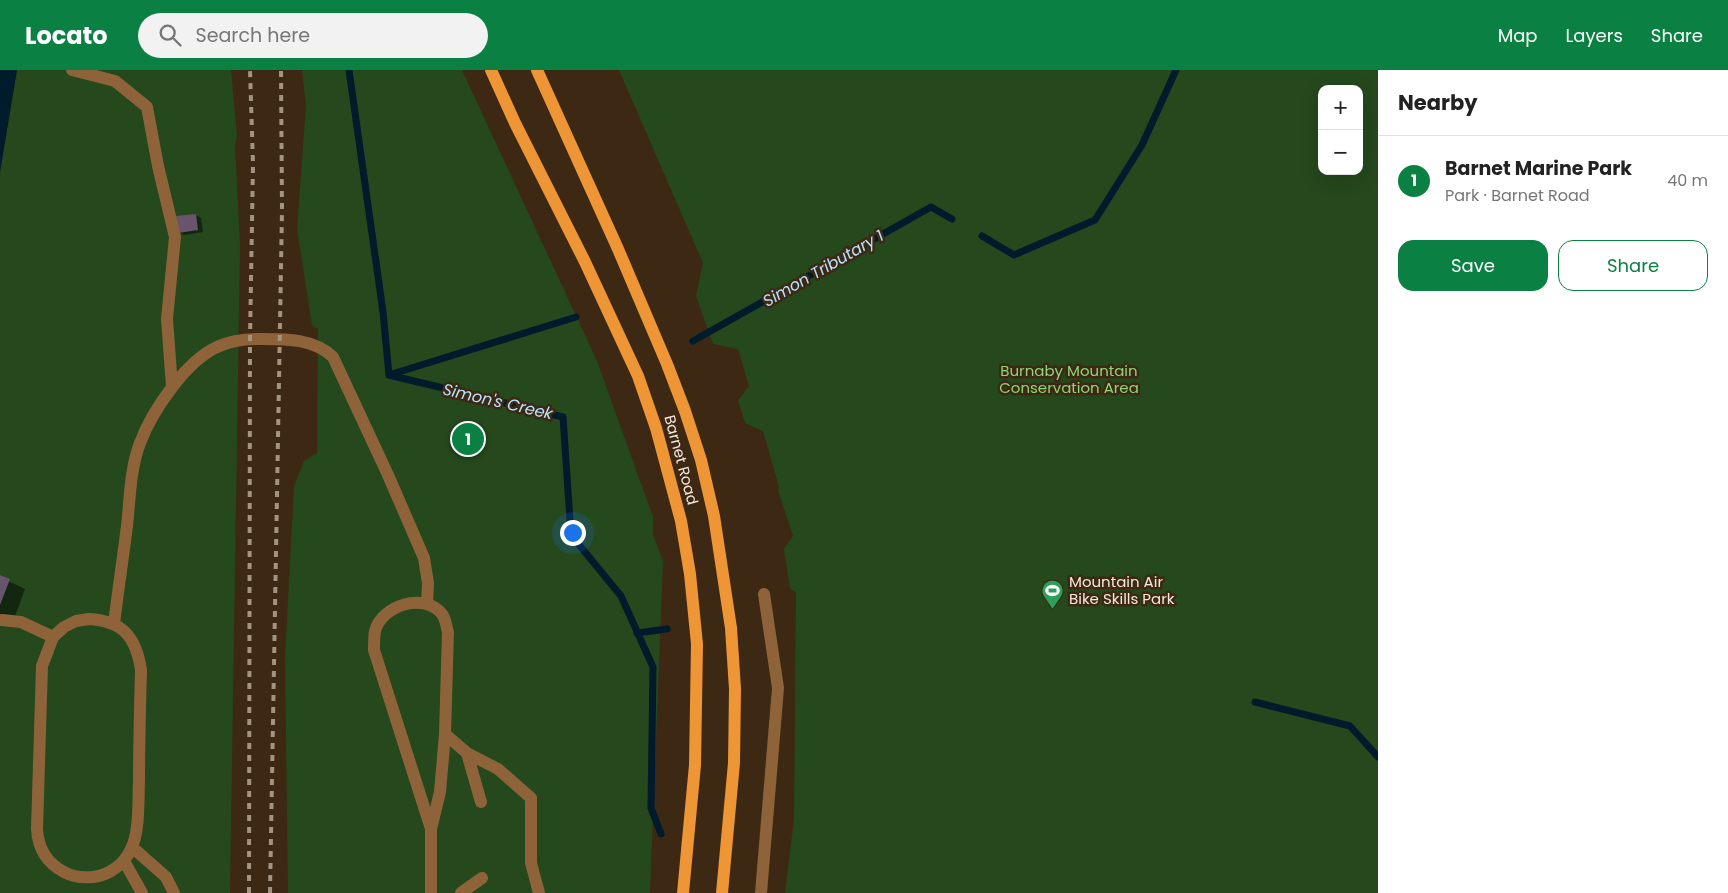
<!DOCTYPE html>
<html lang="en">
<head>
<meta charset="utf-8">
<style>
  :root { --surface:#fff; --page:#f2f2f2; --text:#222; --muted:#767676; --line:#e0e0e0; --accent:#0b8043 }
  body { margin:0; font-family:Poppins,sans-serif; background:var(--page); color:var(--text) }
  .controls { position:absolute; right:15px; top:15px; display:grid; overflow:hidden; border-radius:10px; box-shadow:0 5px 20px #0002 }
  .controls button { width:45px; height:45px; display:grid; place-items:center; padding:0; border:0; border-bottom:1px solid var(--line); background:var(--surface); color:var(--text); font:25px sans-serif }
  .you { position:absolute; left:572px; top:462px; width:18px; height:18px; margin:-12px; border:4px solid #fff; border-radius:50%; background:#1a73e8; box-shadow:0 0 0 8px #1a73e833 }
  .badge { display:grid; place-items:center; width:32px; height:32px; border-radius:50%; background:var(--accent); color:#fff; font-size:16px; font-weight:700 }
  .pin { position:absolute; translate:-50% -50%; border:2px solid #fff; box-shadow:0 1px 5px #0006 }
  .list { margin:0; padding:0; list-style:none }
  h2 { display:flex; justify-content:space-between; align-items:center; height:65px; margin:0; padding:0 20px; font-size:21px }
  h2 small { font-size:16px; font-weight:400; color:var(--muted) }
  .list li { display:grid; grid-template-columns:32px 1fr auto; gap:15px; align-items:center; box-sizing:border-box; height:90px; padding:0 20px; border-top:1px solid var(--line) }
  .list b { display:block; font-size:19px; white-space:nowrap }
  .list p { margin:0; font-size:16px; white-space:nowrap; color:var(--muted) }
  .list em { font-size:16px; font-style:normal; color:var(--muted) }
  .actions { display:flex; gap:10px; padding:15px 20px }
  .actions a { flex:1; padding:11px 0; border:1px solid var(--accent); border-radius:15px; text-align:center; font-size:18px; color:var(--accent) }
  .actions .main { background:var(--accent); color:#fff }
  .icon { flex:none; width:28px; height:28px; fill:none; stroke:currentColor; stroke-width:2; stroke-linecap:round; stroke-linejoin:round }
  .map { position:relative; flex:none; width:1378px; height:823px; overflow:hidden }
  header { display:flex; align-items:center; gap:30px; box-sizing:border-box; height:70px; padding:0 25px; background:var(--accent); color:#fff }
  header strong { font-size:24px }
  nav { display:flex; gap:28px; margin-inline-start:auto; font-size:18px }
  .search { width:350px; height:45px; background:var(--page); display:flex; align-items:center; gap:12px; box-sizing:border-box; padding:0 18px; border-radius:28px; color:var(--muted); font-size:19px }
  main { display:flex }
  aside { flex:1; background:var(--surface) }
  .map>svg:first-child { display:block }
</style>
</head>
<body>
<header>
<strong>Locato</strong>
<div class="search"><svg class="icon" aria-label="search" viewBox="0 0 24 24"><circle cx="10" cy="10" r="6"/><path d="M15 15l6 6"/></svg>Search here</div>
<nav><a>Map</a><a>Layers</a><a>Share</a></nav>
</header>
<main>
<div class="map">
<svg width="1378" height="823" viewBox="0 0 1378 823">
  <rect width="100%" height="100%" fill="#3d2913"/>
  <path fill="#25481d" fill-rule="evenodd" d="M17,0H231L237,66L235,75L240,175L230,823H0V102Z
    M302,0H462L597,291L653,447V465L663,491L650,823H288L285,587L294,416L304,391L317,383L318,259L312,255L297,159L306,36Z
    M619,0H1378V823H785L794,749L796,523L790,518L784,479L793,466L778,420L779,417L763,361L745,353L738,330L749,316L738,279L713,274L696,226L703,193ZM1322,19H1359V101H1322Z"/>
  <path fill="#001b2b" d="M0,0H17L0,102Z"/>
  <path fill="#0007" d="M196,145L201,148L203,162L184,165L179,162Z
    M0,507L25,519L13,552L0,547Z"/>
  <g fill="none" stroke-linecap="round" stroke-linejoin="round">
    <path stroke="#001b2b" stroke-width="7" d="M349,0L383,242L389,305
      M982,166L1014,185L1095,150L1142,75L1176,0
      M693,271L931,137L952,149
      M389,305L563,347L571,465L621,526L653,597L651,738L661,764
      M389,305L576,247
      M637,563L667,559
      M1255,632L1350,656L1378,687"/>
  </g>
  <path fill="#68546c" d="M196,144L198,160L178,163L176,146Z
    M0,505L10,509L0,535Z"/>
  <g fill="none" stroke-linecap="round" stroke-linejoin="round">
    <path stroke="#8e633a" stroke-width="12" d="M72,0L115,11L147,37L158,96L175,167L167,249L172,317
      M89,549C123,551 136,567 141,600C140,637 139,674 139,711C138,730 140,761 131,779C124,794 110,805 93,807C83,808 73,807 64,802C47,793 38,779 37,759L42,596L53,567L64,557L76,551Z
      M2,550L21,552L53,567
      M114,554C118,521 123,488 127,456C130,429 130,399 140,373C152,341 186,291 217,277C230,271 243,269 258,269C284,269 313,268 333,287L388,405L424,488L428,513L427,534
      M445,664L467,683L481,732
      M467,683L498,699L531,728V793L539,823
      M431,759L374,580C374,574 374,567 375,561C382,535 424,522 442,544C446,549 446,556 448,562L445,664L440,722L431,759V823
      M132,777L166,807L174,823
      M124,791L142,823
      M461,823L482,808
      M761,823L778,618L764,524"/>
    <path stroke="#ee9535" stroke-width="12" d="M491,0L515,53L585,192L638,306L656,358L681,451L690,504L697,574L695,695L683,823
      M537,0L618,179L667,294L685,341L701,390L714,446L731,558L735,619L734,693L722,823"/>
    <path stroke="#a39382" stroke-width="4" stroke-dasharray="6 6" stroke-linecap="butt" d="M249,823L250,269L253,94L250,0
      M270,823L282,140L281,0"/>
  </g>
  <defs>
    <symbol id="stadium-pin" viewBox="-11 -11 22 30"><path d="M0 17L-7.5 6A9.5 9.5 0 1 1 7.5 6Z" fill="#2e9e5b" stroke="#3d2913"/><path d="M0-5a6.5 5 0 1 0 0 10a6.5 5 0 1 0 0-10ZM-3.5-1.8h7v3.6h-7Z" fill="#fff"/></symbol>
  </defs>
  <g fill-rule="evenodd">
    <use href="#stadium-pin" x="1040" y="508" width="25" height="34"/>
  </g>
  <g text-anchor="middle" stroke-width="5" stroke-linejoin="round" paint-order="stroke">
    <g font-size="15" fill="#8bd679" stroke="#3d2913">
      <text x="1069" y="306">Burnaby Mountain<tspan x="1069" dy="17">Conservation Area</tspan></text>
    </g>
    <g font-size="15" fill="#f4e6d9" stroke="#3d2913">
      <text transform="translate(681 390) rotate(75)" y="5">Barnet Road</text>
    </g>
    <g font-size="15" fill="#f4e6d9" stroke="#3d2913" text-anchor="start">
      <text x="1069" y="517">Mountain Air<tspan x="1069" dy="17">Bike Skills Park</tspan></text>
    </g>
    <g font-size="16" font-style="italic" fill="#b8e2fe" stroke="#3d2913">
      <text transform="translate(823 198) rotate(-30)" y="6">Simon Tributary 1</text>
      <text transform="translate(498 331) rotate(13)" y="6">Simon's Creek</text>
    </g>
  </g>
</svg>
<div class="controls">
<button>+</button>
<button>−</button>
</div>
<div class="you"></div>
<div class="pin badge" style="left:468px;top:369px">1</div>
</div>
<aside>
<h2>Nearby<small></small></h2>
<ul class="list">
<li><span class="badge">1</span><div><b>Barnet Marine Park</b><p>Park · Barnet Road</p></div><em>40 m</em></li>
</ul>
<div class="actions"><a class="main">Save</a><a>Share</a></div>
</aside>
</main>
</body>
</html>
